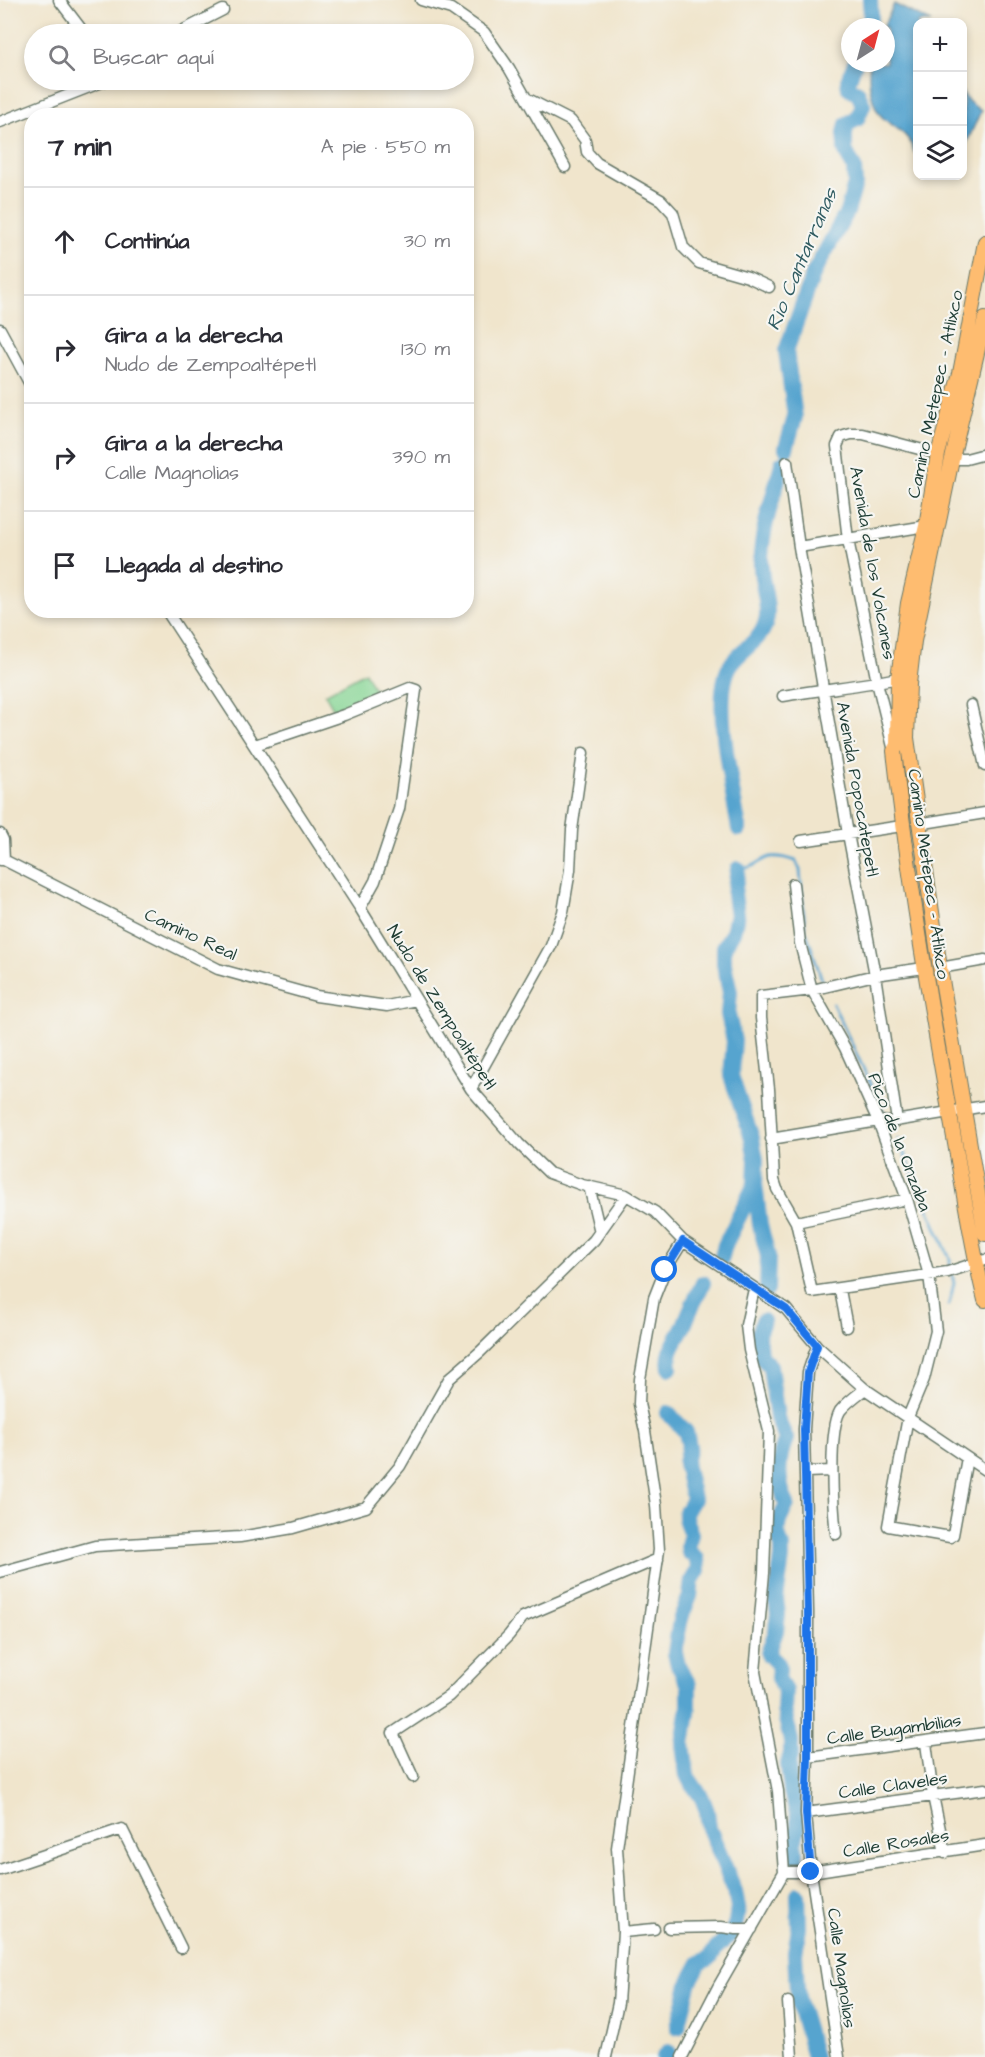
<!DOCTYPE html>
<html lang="es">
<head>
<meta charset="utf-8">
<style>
  :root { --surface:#fff; --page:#f2f2f3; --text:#2b2b33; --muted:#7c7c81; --line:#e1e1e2 }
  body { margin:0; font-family:"Architects Daughter",sans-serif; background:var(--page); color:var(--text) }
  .controls { position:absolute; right:18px; top:18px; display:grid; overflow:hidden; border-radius:12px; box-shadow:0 3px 9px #0003 }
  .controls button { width:54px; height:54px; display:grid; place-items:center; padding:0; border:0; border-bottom:2px solid var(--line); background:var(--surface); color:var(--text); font:30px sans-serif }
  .compass { position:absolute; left:841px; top:18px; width:54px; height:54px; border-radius:50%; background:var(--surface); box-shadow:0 3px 9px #0003; rotate:36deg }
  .stop { position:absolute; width:18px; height:18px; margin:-14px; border:4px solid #1a73e8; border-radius:50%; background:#fff }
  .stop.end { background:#1a73e8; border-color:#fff; box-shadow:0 2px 6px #0008 }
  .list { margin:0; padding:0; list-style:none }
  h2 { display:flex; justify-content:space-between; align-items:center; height:78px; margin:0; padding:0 24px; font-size:26px }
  h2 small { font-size:20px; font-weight:400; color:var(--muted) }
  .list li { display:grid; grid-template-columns:39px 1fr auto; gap:18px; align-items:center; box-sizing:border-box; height:108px; padding:0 24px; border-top:2px solid var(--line) }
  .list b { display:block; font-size:22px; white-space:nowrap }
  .list p { margin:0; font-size:20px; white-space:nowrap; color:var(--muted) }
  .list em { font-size:20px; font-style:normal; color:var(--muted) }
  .icon { flex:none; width:33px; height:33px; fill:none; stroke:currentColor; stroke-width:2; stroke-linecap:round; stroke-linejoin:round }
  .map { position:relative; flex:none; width:985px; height:2057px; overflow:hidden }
  .search { position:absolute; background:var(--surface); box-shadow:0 3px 9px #0003; left:24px; top:24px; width:450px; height:66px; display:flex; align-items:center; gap:15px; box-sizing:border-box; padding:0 21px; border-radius:33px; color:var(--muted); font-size:22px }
  .panel { position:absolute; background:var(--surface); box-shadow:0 3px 9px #0003; left:24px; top:108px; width:450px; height:510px; border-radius:24px }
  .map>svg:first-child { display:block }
</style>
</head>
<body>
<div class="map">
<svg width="985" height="2057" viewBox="0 0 985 2057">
  <rect width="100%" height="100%" fill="#f6f6f2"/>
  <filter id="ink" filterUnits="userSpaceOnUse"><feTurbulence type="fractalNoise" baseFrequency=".0167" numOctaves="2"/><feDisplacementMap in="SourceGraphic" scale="12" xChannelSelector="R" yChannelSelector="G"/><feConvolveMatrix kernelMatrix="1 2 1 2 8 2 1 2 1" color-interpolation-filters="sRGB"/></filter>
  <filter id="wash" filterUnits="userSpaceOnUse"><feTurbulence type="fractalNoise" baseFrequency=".008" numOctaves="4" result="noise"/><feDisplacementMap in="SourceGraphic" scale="24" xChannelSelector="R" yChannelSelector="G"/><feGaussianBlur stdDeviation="1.35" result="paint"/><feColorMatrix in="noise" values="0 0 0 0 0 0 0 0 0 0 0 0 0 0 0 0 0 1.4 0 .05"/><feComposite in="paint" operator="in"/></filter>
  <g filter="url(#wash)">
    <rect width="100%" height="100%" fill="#f0e5cc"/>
    <path fill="#87d594" stroke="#538964" stroke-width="1.5" d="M365,672L376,693L337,715L325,694Z"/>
    <path fill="#56a4cf" stroke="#3a7082" stroke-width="1.5" d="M894,4L931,22H918L917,154L914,152C911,135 895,128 883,118C871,107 867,78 870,63H886V27H883Z
      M963,93L968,101L981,111L963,151Z"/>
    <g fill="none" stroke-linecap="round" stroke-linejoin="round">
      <path stroke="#56a4cf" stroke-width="3" d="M738,869C767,868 758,848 796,861L800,870L805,929L822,980
        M833,1004L884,1113
        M898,1139L950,1259V1268
        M949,1305L954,1283L952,1274"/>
      <path stroke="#56a4cf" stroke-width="16" d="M868,27L871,15L870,0
        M786,448L795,417L786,351L814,272L847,212L855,184L854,168L845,150V133L847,124L857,119L863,105L858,93L849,88L848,81L855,63
        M739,829C733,791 711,698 730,666C741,647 764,642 767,616C768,599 761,582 761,566C760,529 774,498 782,463
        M755,1184L760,1225L768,1256L767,1290
        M721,1260L725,1245L755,1184L756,1160L752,1138L731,1076L734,1041L728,1014L730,992L724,964V947L733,932L737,915L734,894L738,869
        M763,1321L758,1334L760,1356L770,1366L777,1418L786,1439C777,1459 777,1485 787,1504L779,1521L777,1532L782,1547V1558L776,1599L778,1614L776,1631L768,1654L777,1663L779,1669L778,1678L785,1691L784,1710L791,1741V1753L788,1764L791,1792L798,1816V1827L794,1843L796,1852L795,1860L798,1866
        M670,1368C667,1348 678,1340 685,1323C690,1309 697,1296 703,1283
        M668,1413L686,1432L689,1446L685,1463L693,1499C683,1519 682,1511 691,1534L688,1545L689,1552L697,1559L698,1570L692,1580L690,1596L680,1620L675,1653L678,1665L689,1685V1706L683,1744L687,1776L702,1798L707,1811L709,1828L735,1891L738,1908L736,1922L732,1933L716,1948L710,1958L700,1963L690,1981L678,2027
        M798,1894L799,1927L795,1953L797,1989L799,2005L814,2057
        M664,2057L668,2052"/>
    </g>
  </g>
  <g filter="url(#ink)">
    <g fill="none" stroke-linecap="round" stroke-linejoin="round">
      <defs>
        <path id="minor" d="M59,0L85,34
          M421,0L451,9L484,32L509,68L565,167
          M176,34L223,10
          M526,98L571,121L585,140L587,152L597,163L661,200L673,213L683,247L699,263L748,277L769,287
          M0,122L107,80
          M0,329L32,388
          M952,459H966L985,454
          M787,462L799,547L848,834L875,975L897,1121
          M799,547L926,526
          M166,610L360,908L471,1089L519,1144L549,1173L582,1185L626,1195L655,1212L683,1241L786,1309L817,1346L865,1389L985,1470
          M783,696C821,689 860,686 898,678
          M971,705L985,766
          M255,745L344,715L410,688L416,690L399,809L375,881L360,908
          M894,751L877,682L848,540L837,446L841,437L851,434H863L938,454
          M918,824L985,813
          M0,834L3,840L4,860
          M801,841L902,826
          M0,860H4L218,969L316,996L387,1006L416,1000
          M793,884L800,943L812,990L845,1048L878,1121L907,1199L929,1275L936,1331L924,1379L908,1417L888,1526L950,1537L953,1535L967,1458
          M924,968L875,975L812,990L761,996V1018L769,1089L774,1180L777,1189L796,1222L812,1292L948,1272L985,1260
          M940,968L985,960
          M471,1089L551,946L563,912L570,870L572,830L583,753
          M771,1139L878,1121L889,1122L985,1106
          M589,1186L600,1232
          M796,1222L907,1199
          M754,1289L746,1325L749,1350L769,1431L764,1573L755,1672L778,1791L784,1872
          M840,1290L847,1327
          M817,1346L808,1372L804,1429L808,1612V1757L806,1813L811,1872L839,2057
          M806,1472L832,1471
          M836,1534C833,1509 828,1432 840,1411C846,1403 857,1395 865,1389
          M0,1572L95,1546L240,1537L293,1528L366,1507L400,1466L449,1379L480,1352L594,1240L626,1195
          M926,1743L933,1796L945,1853
          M808,1757L985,1733
          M413,1777L393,1733L449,1696L509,1635L523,1617L658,1559
          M806,1813L985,1789
          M0,1870L122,1829L181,1948
          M669,1928L721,1927L736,1929H752
          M623,1932L654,1929
          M788,2002L792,2057
          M606,2057L618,2003L623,1932L617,1848L659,1550L656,1505L645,1431L639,1404L640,1379L654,1298L665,1270L683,1241
          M682,2057L718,1987L784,1872H811L985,1845"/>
        <path id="major" d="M985,242L960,373L938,454L926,526L908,603L898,678L897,745L894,751C908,875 929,998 951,1121C962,1180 970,1241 985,1300
          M985,319L952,459L914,641L909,684L907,738L940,968L985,1234"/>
      </defs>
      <use href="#minor" stroke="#687869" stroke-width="13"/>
      <use href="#major" stroke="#687869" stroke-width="16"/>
      <use href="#minor" stroke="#fff" stroke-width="10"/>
      <use href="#major" stroke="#febc70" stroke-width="14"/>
    </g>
  </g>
  <g fill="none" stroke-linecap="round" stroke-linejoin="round" filter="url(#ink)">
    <path stroke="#1a73e8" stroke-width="8" d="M665,1270L683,1241L786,1309L817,1346L808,1372L804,1429L808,1612V1758L806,1813L811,1872"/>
  </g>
  <g text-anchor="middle" stroke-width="4.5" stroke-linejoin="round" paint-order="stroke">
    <g font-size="18" fill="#1f3d34" stroke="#f6f6f2">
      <text transform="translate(935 394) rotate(-78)" y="6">Camino Metepec - Atlixco</text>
      <text transform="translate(873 563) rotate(80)" y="6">Avenida de los Volcanes</text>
      <text transform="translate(858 789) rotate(80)" y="6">Avenida Popocatepetl</text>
      <text transform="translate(929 874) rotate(82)" y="6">Camino Metepec - Atlixco</text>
      <text transform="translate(191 934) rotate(25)" y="6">Camino Real</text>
      <text transform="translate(442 1007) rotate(58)" y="6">Nudo de Zempoaltépetl</text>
      <text transform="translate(900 1142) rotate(69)" y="6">Pico de la Onzaba</text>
      <text transform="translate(894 1729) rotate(-8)" y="6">Calle Bugambilias</text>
      <text transform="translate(893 1785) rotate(-8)" y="6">Calle Claveles</text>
      <text transform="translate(896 1843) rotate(-9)" y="6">Calle Rosales</text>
      <text transform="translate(842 1968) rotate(82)" y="6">Calle Magnolias</text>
    </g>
    <g font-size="20" font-style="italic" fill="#305c62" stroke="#f6f6f2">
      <text transform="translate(801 259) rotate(-67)" y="7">Rio Cantarranas</text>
    </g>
  </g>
</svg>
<div class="controls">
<button>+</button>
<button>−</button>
<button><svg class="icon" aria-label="layers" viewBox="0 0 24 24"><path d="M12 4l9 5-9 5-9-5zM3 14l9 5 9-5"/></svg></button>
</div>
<svg class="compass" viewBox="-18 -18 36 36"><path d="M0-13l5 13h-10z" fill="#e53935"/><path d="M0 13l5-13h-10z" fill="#7c7c81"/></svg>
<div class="stop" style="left:665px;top:1270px"></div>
<div class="stop end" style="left:811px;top:1872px"></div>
<div class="search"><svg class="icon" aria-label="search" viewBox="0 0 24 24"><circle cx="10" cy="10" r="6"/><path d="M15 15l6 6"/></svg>Buscar aquí</div>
<section class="panel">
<h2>7 min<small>A pie · 550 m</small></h2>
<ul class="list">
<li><svg class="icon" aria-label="ahead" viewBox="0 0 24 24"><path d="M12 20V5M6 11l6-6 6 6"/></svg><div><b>Continúa</b></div><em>30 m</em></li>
<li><svg class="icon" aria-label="right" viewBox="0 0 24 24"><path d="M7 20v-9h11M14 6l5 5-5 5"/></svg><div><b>Gira a la derecha</b><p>Nudo de Zempoaltépetl</p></div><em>130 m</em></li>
<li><svg class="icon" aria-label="right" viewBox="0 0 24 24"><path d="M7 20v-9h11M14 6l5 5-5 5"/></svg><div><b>Gira a la derecha</b><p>Calle Magnolias</p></div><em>390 m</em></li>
<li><svg class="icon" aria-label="arrive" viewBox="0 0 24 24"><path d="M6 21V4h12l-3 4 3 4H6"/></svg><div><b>Llegada al destino</b></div></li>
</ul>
</section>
</div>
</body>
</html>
